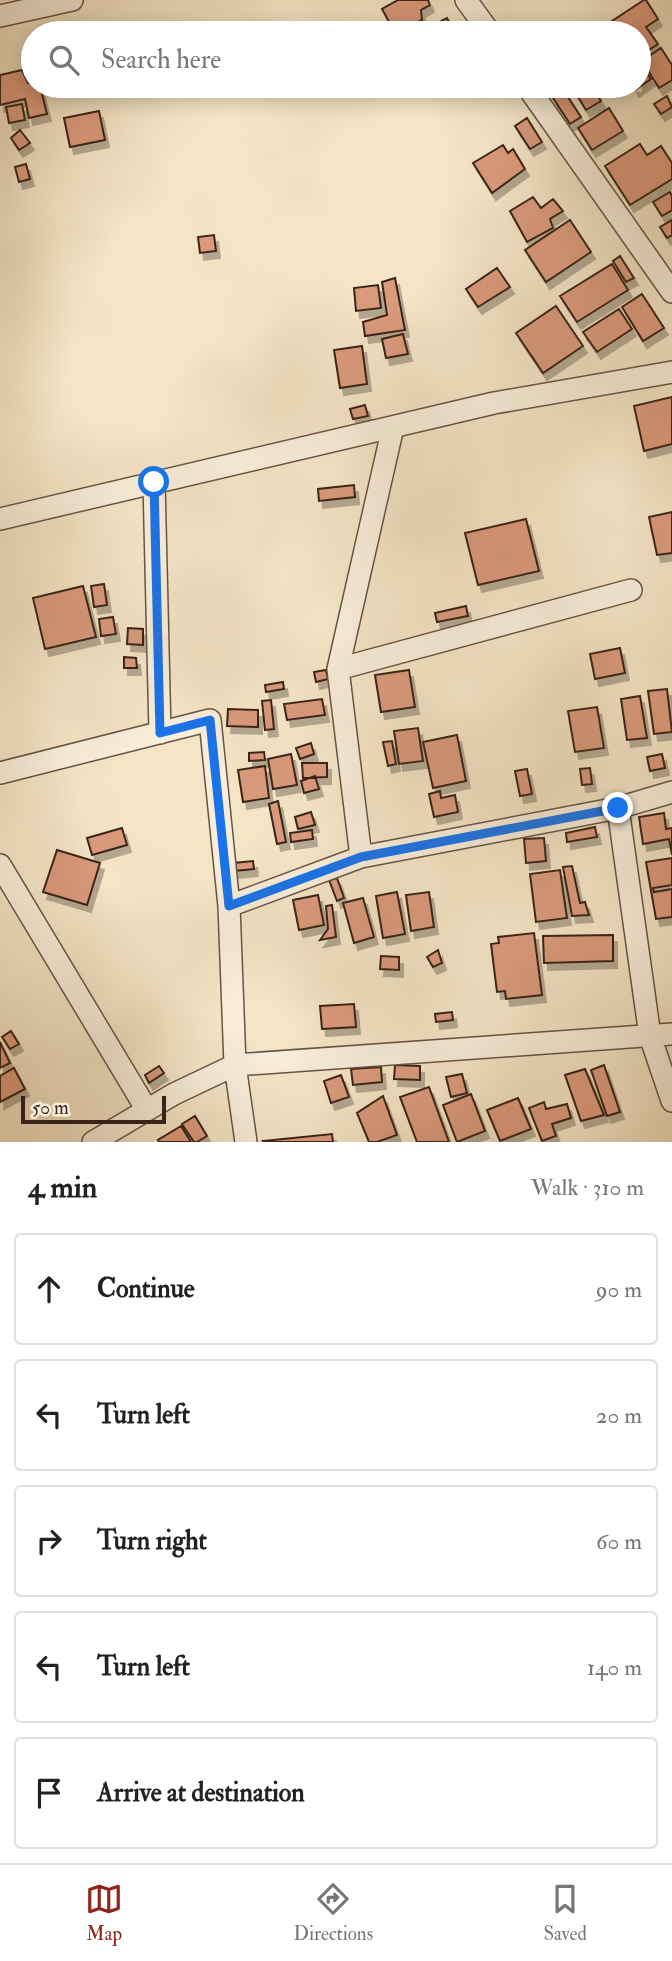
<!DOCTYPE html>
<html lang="en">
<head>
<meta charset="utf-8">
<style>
  :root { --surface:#fff; --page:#f6f6f6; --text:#222; --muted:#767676; --line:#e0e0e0; --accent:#8f2418 }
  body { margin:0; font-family:"IM FELL Double Pica",serif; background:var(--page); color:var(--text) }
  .scale { position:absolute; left:21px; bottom:18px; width:145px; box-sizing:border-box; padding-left:7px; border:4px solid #3a2419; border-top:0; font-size:19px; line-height:24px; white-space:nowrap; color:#3a2419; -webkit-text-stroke:5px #f8eeda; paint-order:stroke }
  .stop { position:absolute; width:21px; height:21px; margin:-16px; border:5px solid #1a73e8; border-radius:50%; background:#fff }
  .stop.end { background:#1a73e8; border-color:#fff; box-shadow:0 2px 7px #0008 }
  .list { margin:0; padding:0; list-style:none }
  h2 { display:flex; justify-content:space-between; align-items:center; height:91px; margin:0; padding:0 28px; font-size:30px }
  h2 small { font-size:23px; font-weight:400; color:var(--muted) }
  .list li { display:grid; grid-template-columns:46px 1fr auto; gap:21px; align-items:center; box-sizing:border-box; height:112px; margin:0 14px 14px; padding:0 14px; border:2px solid var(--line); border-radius:7px }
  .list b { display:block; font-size:26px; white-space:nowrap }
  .list em { font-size:23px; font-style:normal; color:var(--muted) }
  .icon { flex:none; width:38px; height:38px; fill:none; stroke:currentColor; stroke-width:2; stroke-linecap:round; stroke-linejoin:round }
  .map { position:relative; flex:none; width:672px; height:1142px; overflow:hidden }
  .search { position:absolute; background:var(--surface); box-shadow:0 4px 18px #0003; left:21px; right:21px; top:21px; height:77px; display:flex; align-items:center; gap:18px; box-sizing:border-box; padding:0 24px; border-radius:38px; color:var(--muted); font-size:26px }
  .sheet { height:721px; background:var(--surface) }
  nav { display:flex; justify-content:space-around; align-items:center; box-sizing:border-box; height:98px; border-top:2px solid var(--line); background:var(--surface); font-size:19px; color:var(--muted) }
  nav a { display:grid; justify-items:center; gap:4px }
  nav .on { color:var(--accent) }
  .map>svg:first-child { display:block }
</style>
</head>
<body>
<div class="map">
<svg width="672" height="1142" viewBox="0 0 672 1142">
  <defs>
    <filter id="shadow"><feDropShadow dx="4" dy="7" stdDeviation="0" flood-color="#0004"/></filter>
  </defs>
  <rect width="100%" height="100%" fill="#f4e5c6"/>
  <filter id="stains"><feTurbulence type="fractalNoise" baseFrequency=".00286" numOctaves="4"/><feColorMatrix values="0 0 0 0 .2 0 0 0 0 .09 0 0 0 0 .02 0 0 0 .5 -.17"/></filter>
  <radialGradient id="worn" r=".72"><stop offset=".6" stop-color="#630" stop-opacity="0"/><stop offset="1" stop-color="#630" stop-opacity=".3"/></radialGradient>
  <path fill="#da9a7b" stroke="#3a2419" stroke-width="2" filter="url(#shadow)" d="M398,0H428L430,5L421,10L422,20L395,33L382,9Z
    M644,0H646L658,19L646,27L658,44L641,55L639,51V33H620L612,21Z
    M447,18L455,33H418Z
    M661,48L672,65V80L659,88L642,61Z
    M642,67L651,79L635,90L633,86H639V69Z
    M22,70L28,83L33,82V86H40L47,114L29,118L25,99L0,105V75Z
    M575,86H592L601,101L586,110L572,87Z
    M564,91L581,117L570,124L553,98Z
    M667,96L672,107L661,114L654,104Z
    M22,104L25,120L9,123L6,107Z
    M609,108L623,131L592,150L578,128Z
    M99,111L105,140L70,147L64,118Z
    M527,118L542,142L530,149L515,126Z
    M20,130L30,143L19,150L11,138Z
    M640,144L647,155L661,146L672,163V179L630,205L605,166Z
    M503,145L508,153L513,149L525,169L492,193L473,163Z
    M26,164L30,179L19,182L15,167Z
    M670,192L672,196V210L662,216L653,202Z
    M533,197L541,208L553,199L563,211L550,219L553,228L527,242L510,211Z
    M570,220L591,252L546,282L525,250Z
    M672,220V235L667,238L660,227Z
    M214,235L216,251L200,253L198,237Z
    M620,256L634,278L626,282L613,261Z
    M612,264L628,290L577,322L560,296Z
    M497,268L510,287L478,307L466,289Z
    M395,278L405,330L365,336L363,322L387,315L382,282Z
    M378,285L381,308L356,311L354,288Z
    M642,294L664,328L643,341L622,307Z
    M556,306L583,346L543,373L516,333Z
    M619,309L632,329L597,352L583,332Z
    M403,334L408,354L386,358L382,339Z
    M362,346L367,384L340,388L334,350Z
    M672,397V444L644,451L634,406Z
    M365,405L368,416L353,419L350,409Z
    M354,485L355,497L319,501L318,489Z
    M672,512V553L657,555L649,517Z
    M526,519L539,571L478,585L465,533Z
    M104,584L107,605L94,607L91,586Z
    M83,586L96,637L45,649L33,598Z
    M466,606L468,616L437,622L435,613Z
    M113,617L116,634L101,636L99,619Z
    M128,628L143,629V645L127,644Z
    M620,648L625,673L595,679L590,654Z
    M124,657L136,658L137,668H124Z
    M326,670L328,679L316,682L314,672Z
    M409,670L415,707L381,712L375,675Z
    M283,682L284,689L266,692L265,685Z
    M667,689L672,732L654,734L648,691Z
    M640,696L647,738L627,740L621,699Z
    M322,699L325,715L287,720L284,704Z
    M271,700L274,729L265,730L262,701Z
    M597,707L604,748L575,752L568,711Z
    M228,709L258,710V727L227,726Z
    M418,728L423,761L399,764L394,731Z
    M457,735L466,781L433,788L423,742Z
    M392,741L396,764L388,766L383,742Z
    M311,743L314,754L300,759L296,748Z
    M264,752L265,760L249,761V753Z
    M291,754L297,785L273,789L268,759Z
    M662,754L665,768L650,771L647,757Z
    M302,763H327V777L303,778Z
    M265,766L269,798L243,802L238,770Z
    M590,768L592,784L582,785L580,769Z
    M527,769L532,794L520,796L515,771Z
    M315,776L319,789L304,793L301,781Z
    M440,791L441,798L455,795L458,812L434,817L429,794Z
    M278,801L286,842L277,844L269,804Z
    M311,812L315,825L298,829L295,817Z
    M664,813L666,829L672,828V855L669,839L643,844L639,817Z
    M595,827L597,837L567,842L566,833Z
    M122,828L127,845L92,855L87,838Z
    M312,830L313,839L291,842L290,833Z
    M544,838L546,861L526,863L524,839Z
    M57,850L100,863L87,905L43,892Z
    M672,858V885L653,888L654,892L672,889V917L656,919L646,862Z
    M253,861L254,869L235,871L234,863Z
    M572,866L580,903L585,902L589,915L572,916L563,867Z
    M560,870L567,918L536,922L530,874Z
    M337,878L344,898L337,901L329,880Z
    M397,892L405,934L383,938L376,896Z
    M429,892L434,927L411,931L406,895Z
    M318,895L324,925L299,930L293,900Z
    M363,898L374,937L354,943L343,903Z
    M332,905L336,937L320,940L328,929L326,906Z
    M534,933L542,995L506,999L505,991L497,992L491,944L499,943L498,937Z
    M613,935V961L544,963L543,936Z
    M438,950L442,963L433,967L427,957Z
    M381,956L399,957V970L380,969Z
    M354,1004L356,1027L322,1029L320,1006Z
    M452,1012L453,1020L436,1022L435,1014Z
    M11,1031L19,1044L10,1049L2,1037Z
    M0,1042L10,1063L0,1068Z
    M395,1065L420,1066V1080L394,1079Z
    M604,1065L620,1112L607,1116L591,1070Z
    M159,1066L164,1073L149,1083L145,1075Z
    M381,1067L382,1082L353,1085L351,1069Z
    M14,1068L25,1089L0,1102V1076Z
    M585,1069L604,1115L581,1121L565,1075Z
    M462,1074L467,1093L451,1097L446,1077Z
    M341,1075L349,1097L331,1103L324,1081Z
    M429,1087L449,1142H417L400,1097Z
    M471,1094L485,1131L457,1142L443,1105Z
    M383,1096L397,1135L377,1142H369L357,1113Z
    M518,1098L531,1129L500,1141L487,1110Z
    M544,1102L546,1109L567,1104L571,1118L552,1124L556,1136L542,1141L529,1108Z
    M195,1116L207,1136L197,1142H194L182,1124Z
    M181,1126L191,1142H159L158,1140Z
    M332,1134L333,1142H264L263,1141Z"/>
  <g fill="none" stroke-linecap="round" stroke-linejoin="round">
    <defs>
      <path id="minor" d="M466,0L490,33
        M0,16L72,0
        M527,86L672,292
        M154,482L160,733
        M0,519L494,403L672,372
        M338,669L631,590
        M0,773L210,720L229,906L235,1065L246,1142
        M618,808L650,1036L672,1101
        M361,857L338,669L393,427
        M0,865L147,1110
        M229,906L361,857L618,808L672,792
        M93,1142L174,1094L235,1065L672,1034"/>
    </defs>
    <use href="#minor" stroke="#685444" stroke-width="24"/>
    <use href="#minor" stroke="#f8eeda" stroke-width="21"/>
  </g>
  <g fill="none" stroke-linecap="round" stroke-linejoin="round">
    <path stroke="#1a73e8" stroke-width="9" d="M154,482L160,733L210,720L229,906L361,857L618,808"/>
  </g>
  <rect width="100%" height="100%" filter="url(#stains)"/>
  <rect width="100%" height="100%" fill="url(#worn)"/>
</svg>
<div class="scale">50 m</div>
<div class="stop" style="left:154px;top:482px"></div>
<div class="stop end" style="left:618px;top:808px"></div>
<div class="search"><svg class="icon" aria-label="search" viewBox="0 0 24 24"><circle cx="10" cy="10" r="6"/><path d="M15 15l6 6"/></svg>Search here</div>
</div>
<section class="sheet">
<h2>4 min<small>Walk · 310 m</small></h2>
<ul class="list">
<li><svg class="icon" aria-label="ahead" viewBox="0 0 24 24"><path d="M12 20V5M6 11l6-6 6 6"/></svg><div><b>Continue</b></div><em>90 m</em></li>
<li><svg class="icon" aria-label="left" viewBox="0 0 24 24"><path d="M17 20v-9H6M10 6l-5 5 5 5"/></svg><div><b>Turn left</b></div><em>20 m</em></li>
<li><svg class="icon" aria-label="right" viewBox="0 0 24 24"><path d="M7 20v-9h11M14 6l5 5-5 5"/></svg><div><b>Turn right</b></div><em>60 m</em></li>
<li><svg class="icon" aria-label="left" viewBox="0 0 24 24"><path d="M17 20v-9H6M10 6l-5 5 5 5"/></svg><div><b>Turn left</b></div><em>140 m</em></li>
<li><svg class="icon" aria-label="arrive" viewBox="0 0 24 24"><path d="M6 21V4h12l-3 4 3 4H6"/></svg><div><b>Arrive at destination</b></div></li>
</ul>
</section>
<nav>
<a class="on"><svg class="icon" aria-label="map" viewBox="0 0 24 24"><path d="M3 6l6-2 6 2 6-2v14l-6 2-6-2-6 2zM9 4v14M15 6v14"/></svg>Map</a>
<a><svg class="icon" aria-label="directions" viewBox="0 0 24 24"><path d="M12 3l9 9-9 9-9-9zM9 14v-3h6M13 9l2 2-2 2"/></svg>Directions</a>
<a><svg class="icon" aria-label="saved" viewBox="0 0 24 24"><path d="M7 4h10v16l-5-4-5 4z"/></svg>Saved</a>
</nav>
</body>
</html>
